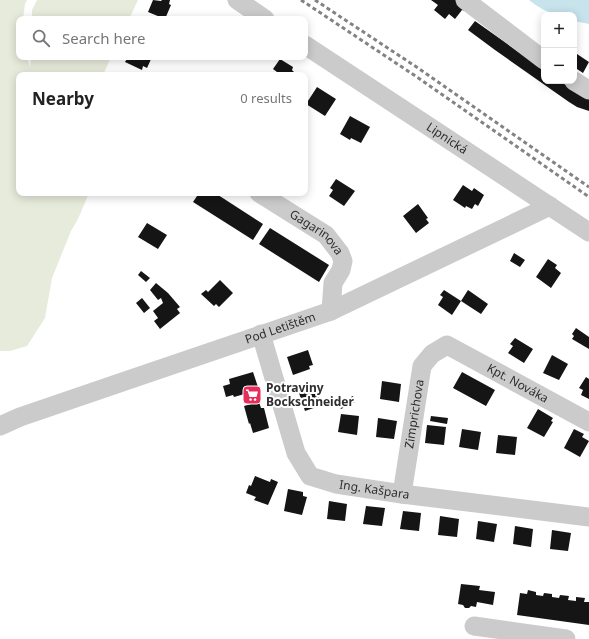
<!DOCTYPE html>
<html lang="en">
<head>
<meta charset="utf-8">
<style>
  :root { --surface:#fff; --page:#f2f2f2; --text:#222; --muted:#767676; --line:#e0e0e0 }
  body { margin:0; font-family:"Noto Sans",sans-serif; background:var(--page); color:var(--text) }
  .controls { position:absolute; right:12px; top:12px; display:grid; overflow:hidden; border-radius:8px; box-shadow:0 2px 10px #0003 }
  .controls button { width:36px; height:36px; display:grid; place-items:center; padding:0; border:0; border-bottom:1px solid var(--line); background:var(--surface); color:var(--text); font:20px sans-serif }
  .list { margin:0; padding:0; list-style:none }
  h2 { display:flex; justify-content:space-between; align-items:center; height:52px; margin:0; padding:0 16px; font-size:17px }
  h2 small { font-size:13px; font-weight:400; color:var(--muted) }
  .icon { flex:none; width:22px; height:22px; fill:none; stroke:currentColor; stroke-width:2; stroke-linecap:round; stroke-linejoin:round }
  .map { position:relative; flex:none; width:589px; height:639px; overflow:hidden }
  .search { position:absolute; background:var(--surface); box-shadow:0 2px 10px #0003; left:16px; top:16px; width:292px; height:44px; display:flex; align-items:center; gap:10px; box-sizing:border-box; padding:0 14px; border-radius:8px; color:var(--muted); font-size:15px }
  .panel { position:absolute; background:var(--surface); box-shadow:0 2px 10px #0003; left:16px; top:72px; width:292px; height:124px; border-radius:8px }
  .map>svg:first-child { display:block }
</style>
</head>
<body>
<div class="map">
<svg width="589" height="639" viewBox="0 0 589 639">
  <rect width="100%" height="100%" fill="#fff"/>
  <path fill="#e7ebdb" d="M0,0H27L25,4L23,19H19V57H27L30,67L31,57H111L103,75H19V193H89L78,219L71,231L52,278L45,318L27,346L10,351H0Z
    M37,0H138L129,19H32V10Z"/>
  <path fill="#c7e3ec" d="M529,0H589V24L574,21V15C553,15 546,13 529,0Z"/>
  <path fill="#151515" d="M153,0L161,1L162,0H170L169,4L171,5L165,19L148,12Z
    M431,0H461L465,11L462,10L455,19L449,14L445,19L434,10L438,5Z
    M475,21L544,70V81H560L581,96L589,99V111L577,107L569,102L495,50L468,30Z
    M574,52L589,62L583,73L574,67Z
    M128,57H152L147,68L143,66L142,70L125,62Z
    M280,59L293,67L292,70L294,72L292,75H281L273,69Z
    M317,87L336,99L325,116L306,104Z
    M350,116L370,127L361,143L351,138L350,140L340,134Z
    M336,179L355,191L344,206L329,196L333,190L330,188Z
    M463,185L472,191L474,188L484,195L478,206L475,204L472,209L466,206L465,208L453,200Z
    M199,193H215L263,224L253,240L193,202Z
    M418,204L428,218L426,219L429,223L416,233L403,216Z
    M147,223L167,235L158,249L138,237Z
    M270,228L329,265L319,282L259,244Z
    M514,253L525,260L520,267L510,261Z
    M548,259L557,265L555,268L561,273L551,288L536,277Z
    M141,271L150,278L146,282L138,275Z
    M220,280L233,293L219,307L216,304L214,306L201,294L206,290L208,292Z
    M156,283L168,293L180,307L177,309L180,313L160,329L154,321L158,318L153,311L163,303L161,298L158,300L150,290Z
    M444,290L461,301L452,315L438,305L443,297L440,295Z
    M468,290L488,304L481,314L461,301Z
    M142,298L150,308L144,313L136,303Z
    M576,328L589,337V349L572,339L574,336L572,334Z
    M515,338L533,349L524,363L508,353L513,346L510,344Z
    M308,350L313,365L309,366L310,369L293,375L287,357Z
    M552,355L568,364L559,380L543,373Z
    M253,372L259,390L234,397L233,395L226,397L223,386L230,384L229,379Z
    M462,372L495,390L486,406L453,388Z
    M586,377L589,379V399L581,395L583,390L579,388Z
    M382,381L401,384L399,402L380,399Z
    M316,388L322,405L305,411L299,393Z
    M353,396L355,402L341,409L338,403Z
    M259,402L261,408H264L269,428L253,433L250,423L249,424L244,406Z
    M538,409L553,418L551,421L553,422L544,437L527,428Z
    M341,414L359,416L357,435L338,432Z
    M431,416L448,418L447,424L430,421Z
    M378,418L397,421L394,439L376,437Z
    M427,425L446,427L444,445L425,443Z
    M462,429L481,432L478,450L459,447Z
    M574,429L584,434L582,437L589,441L580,457L564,448Z
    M498,435L517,437L515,455L496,453Z
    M255,476L270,482L271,479L278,482L268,505L254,500L256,497L246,493L249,485L251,486Z
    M288,489L303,492V496L307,497L302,515L284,511Z
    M329,501L347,504L345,521L327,519Z
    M366,506L385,508L382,526L363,524Z
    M403,511L421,513L419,531L400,529Z
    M440,516L459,519L457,537L438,535Z
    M478,521L497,524L494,542L476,539Z
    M515,526L533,529L531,547L513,544Z
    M552,530L571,533L568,551L550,549Z
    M461,584L480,586L479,590L495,592L493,605L477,602L476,607L471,606L469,608H465L463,605L458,604Z
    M528,590L536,592V595L543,596L544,593L552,594V597L559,598L560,595L569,596L568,600L576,601V597L585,598L584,602H589V625L517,615L520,593L527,594Z"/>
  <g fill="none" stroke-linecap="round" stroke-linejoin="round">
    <g stroke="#cbcbcb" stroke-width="19">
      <path d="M237,0L265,19"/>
      <path d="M465,0L544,60"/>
      <path id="s1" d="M305,45L589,232"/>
      <path d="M574,81L589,90"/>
      <path id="s2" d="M259,193L326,235L340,253L343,261L341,270L333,283L331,311"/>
      <path id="s3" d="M261,334L296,453L310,476L336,484L402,494L589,517"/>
      <path id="s4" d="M0,426L20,417L134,378L331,311L550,206"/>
      <path id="s5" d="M402,494L422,366L432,354L447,345L589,422"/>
      <path d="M474,626L566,639"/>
    </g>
    <path stroke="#838383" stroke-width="3" stroke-dasharray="4 3" stroke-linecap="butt" d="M301,0L414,75L589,197
      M315,0L418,68L589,187"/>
  </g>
  <defs>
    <symbol id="supermarket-square" viewBox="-11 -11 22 22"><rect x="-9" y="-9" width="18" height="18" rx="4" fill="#e62e5b" stroke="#fff"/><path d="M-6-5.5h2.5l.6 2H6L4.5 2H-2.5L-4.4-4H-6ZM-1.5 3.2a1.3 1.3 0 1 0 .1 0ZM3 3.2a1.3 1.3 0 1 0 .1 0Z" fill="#fff"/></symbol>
  </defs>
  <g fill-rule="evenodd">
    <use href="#supermarket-square" x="241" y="384" width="22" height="22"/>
  </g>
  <g text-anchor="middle" stroke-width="4" stroke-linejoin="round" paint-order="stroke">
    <g font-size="12" fill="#2e2e2e" stroke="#fff">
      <text dy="4" stroke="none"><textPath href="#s1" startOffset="170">Lipnická</textPath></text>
      <text dy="4" stroke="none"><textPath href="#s2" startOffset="70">Gagarinova</textPath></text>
      <text dy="4" stroke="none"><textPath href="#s4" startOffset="297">Pod Letištěm</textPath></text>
      <text dy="4" stroke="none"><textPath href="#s5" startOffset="243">Kpt. Nováka</textPath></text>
      <text dy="4" stroke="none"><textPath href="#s5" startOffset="81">Zimprichova</textPath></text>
      <text dy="4" stroke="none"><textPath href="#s3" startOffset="217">Ing. Kašpara</textPath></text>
    </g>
    <g font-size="12" font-weight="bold" fill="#2e2e2e" stroke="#fff" text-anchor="start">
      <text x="266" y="392">Potraviny<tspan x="266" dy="14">Bockschneider</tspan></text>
    </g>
  </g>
</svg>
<div class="controls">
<button>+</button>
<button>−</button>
</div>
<div class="search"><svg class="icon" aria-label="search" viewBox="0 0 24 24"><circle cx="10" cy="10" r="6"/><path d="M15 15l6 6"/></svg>Search here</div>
<section class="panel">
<h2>Nearby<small>0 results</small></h2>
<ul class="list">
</ul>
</section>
</div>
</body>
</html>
